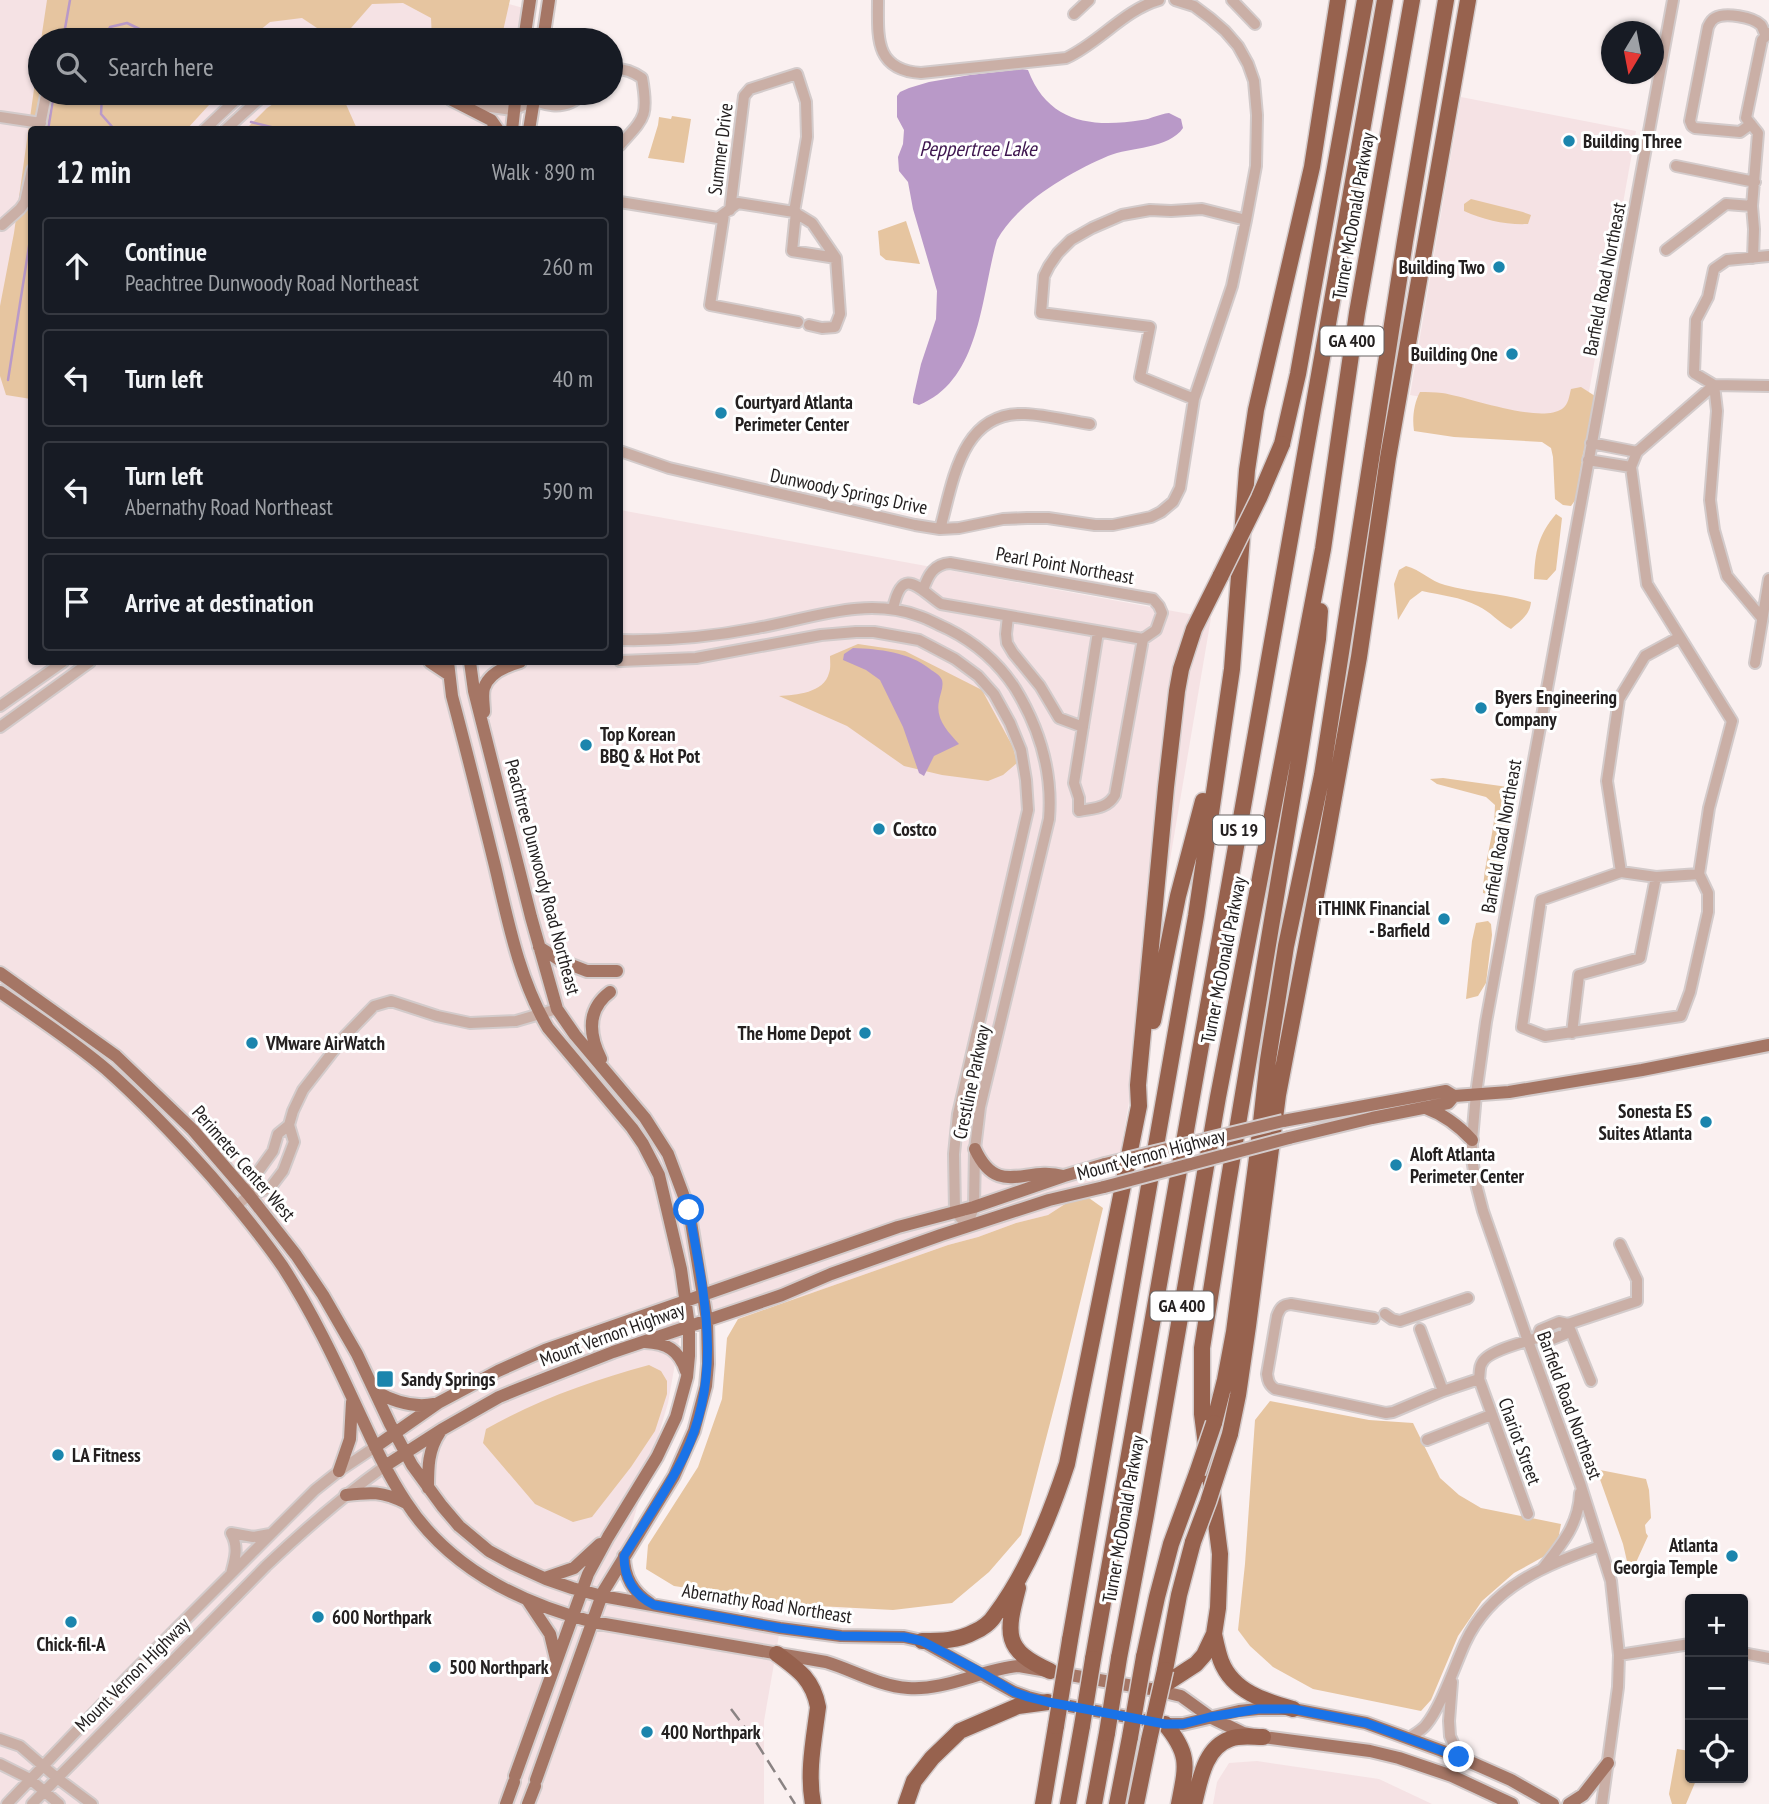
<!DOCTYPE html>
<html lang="en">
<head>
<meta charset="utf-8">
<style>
  :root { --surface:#171b24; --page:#242831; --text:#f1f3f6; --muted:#9ea1a6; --line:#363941 }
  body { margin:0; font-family:"PT Sans Narrow",sans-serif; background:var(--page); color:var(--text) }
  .controls { position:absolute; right:21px; bottom:21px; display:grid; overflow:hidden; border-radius:7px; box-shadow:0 2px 5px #0004 }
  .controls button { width:63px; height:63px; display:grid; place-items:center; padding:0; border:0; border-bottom:2px solid var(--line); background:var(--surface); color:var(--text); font:35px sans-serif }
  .compass { position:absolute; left:1601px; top:21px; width:63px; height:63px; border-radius:50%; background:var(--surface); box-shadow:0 2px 5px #0004; rotate:190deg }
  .stop { position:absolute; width:21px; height:21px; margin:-16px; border:5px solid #1a73e8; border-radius:50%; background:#fff }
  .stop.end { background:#1a73e8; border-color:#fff; box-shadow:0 2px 7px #0008 }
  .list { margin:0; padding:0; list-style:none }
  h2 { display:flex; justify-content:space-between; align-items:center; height:91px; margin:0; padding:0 28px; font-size:30px }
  h2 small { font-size:23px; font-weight:400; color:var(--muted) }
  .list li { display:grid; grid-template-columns:46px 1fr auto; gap:21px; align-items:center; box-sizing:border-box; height:98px; margin:0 14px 14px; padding:0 14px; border:2px solid var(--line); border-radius:7px }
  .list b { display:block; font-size:26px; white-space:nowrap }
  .list p { margin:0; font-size:23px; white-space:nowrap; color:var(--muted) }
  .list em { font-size:23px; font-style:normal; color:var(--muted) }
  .icon { flex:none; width:38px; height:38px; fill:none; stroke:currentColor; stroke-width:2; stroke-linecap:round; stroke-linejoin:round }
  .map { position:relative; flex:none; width:1769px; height:1804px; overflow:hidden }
  .search { position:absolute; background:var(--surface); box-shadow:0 2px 5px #0004; left:28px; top:28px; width:595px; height:77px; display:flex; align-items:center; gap:18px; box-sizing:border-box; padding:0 24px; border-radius:38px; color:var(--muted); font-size:26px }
  .panel { position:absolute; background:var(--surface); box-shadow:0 2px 5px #0004; left:28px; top:126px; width:595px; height:539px; border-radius:7px }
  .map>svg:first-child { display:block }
</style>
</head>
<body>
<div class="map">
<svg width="1769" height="1804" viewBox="0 0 1769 1804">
  <rect width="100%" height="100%" fill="#faf0f0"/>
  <path fill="#f5e2e4" d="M0,0H494L534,11L531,40H40V93H524L520,129L32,130V662H620V510L1211,618L1120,1155L1082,1193L1048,1215L1016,1223L978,1237L948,1245L738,1319L686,1302L668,1403L608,1605L779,1635L764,1721V1804H0Z
    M1461,97L1636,131L1583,425L1410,395Z
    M1257,1761L1379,1779L1432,1804H1213L1217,1782L1229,1763Z"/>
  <path fill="#e6c5a0" d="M47,0H510L501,40H432L431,18L403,3L372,4L351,28L326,34L302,18L270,22L248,40H41Z
    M40,46V93H220L187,129L32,130L31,399L6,395L0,376V306L14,233Z
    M290,93H341L357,129H246L267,108Z
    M672,116L691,119L684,163L648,158L658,125L659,117L671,119Z
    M1471,199L1523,212L1531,215L1528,224C1506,225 1484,220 1464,211V204Z
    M906,221L920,264L886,260L880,255L878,231Z
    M1581,387L1595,396L1591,424L1583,454L1576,499L1571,506L1563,505L1555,499L1553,457L1551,448L1542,442L1454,437L1414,431C1412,418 1414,403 1420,392C1427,392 1435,392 1442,393C1469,397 1539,424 1562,409C1569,404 1569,396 1571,389Z
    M1556,514L1562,518L1556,570L1547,580L1534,579C1535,552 1538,535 1556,514Z
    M1406,566C1421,570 1430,581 1445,585C1473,593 1503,593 1531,602C1530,615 1520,621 1511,629C1498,622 1491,612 1478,606C1461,597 1440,595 1422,591L1410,600L1398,620L1394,584L1399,570Z
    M858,644L905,651L982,690L1013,747L1017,763L1003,775L988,781L942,775L904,766L847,726L779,696C796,695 824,693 829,673C831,668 830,661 830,656Z
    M1443,778L1508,787C1517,820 1504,857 1497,889L1491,895L1483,893C1483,863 1495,834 1495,805L1486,797L1437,784L1430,779Z
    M1488,921L1491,924L1492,935L1486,983L1478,996L1466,999L1472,941L1476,923Z
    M1082,1193L1103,1208L1062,1377L1021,1535L989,1572L952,1603L893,1610L799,1605L674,1586L646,1569L648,1545L698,1467L722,1399L727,1338L738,1319L948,1245L978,1237L1016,1223L1048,1215Z
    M649,1365L661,1371L667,1381V1394L655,1431L631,1467L592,1517L573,1522L535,1504L483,1443L486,1429C537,1400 593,1380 649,1365Z
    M1270,1401L1369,1420L1413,1423L1440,1478L1459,1495L1481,1508L1561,1524L1558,1540L1543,1557L1514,1573L1482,1601L1458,1636L1431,1700L1421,1711L1313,1689L1273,1667L1250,1646L1238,1630L1245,1564L1255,1420Z
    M1600,1470L1646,1479L1649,1490L1651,1518L1645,1525L1646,1533L1648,1536L1633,1569L1629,1570L1623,1544L1597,1471Z
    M1677,1749L1690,1751V1778H1697L1686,1804H1672L1669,1794Z"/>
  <path fill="#b999c8" d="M1022,69L1028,70C1048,123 1092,128 1142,120C1151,119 1159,114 1169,113L1181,119L1183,128C1169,149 1130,147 1108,156C1070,172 1017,203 997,240C981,295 981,380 919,405L913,403V399L921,364L936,319L937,291L913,209L908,182L899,171L898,157L903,144L904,130L897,117V96L900,92L909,88L929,82L970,75Z
    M853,648C879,649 909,652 930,669C934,672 940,675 942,680C944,687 940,694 939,701C935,719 948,732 959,744L934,756L924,776L919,773L903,727L880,680L866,670L843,660L844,654Z"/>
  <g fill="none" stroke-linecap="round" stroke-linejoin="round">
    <path stroke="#b999c8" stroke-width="2.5" d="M63,40L70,0
      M103,40L110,27L127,23L156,37L160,40
      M200,93L204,101
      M251,122L283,130
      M48,130L54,93
      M115,130L101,114L102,96L118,93
      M8,380L32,227"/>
    <defs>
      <path id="minor" d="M878,0C878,37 874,70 921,73L1066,58C1099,43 1124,10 1159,0
        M1232,0L1255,24
        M1074,14L1089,0
        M611,69C623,68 632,71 642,78C649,117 644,118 620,145
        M435,93L452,100L469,104L513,110L533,101
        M515,93C539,103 562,115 584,93
        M0,117L41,123
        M1751,124L1740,132L1695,128L1692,126L1690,121L1708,27C1710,23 1711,20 1715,18C1725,12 1753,17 1761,25C1763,28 1764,32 1766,36
        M39,130L46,95
        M204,130L243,93
        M225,130L266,93
        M1676,166L1755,182
        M620,202L718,218L738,203L794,212L812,223L836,258L840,314L835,327L822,328L809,325
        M730,210L744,96L750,89L797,74L806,102L807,137L794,212
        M796,212L792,251L836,258
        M724,214L710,305L798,322
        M2,225L20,209L25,202L32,170
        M1666,250L1726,204L1752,206
        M1753,258L1754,229L1752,206L1758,133L1746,118L1762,40L1769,33
        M1194,399L1140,377L1150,327L1041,313L1044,276L1049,266L1058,253L1071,240L1092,228L1122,215L1150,210L1171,211L1202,209L1246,220
        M1591,443L1637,452
        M620,451L669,468L915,525L940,529L959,528L1003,519L1027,518H1048L1095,525H1113L1151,517L1161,512L1173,502L1180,488L1194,399L1232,286L1246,220L1256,166L1257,115L1254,81L1248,64L1238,46L1225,31L1210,18L1194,6L1175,0
        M1588,460L1631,467
        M940,529C953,482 961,411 1025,414C1047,415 1069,421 1090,424
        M893,609C902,565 918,588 941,604L1143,639L1156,630L1162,613L1159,606L1153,599L950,563C934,564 928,575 923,590
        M1008,616L1006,634L1007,643L1013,653L1040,686L1059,718L1083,727
        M1762,618L1727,576L1714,530L1710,500L1717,411L1714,385L1694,373L1696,320L1708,297L1714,269L1727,260L1769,256
        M620,640C666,641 711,637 757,628C810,619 865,596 919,616C929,619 938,625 948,629C976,643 998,662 1015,688C1040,729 1053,771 1049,819L980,1107L975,1149L974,1207L967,1226
        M620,661L696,658L821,635L856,632H874L919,640L955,659L978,676L994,694L1010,723L1021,750L1026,780L1028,810L958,1114L954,1154L955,1211L967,1226
        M1755,663L1769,579
        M0,706L63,662
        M0,727L90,662
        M1079,811C1094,808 1107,809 1115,795L1143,639
        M1079,811V798L1074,783L1098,632
        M1621,872L1656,877L1699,874L1708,893V912L1690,992L1681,1016L1545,1036L1522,1027L1541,900Z
        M1621,872L1607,781L1619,699L1645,656L1680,637
        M1699,874L1709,808L1732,721L1647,584L1631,467L1637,452L1714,385L1769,386
        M1572,1033L1579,975L1640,958L1656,877
        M249,1195L270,1188L283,1171L294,1142L289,1125
        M236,1206L249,1195L255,1176L273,1151L278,1134L289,1125L293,1111L303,1090L345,1036L374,1006L391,1001L437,1016L470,1023L516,1021L557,1009
        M1385,1314L1392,1319L1400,1321L1468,1298
        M1374,1318L1291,1304C1282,1305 1280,1308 1277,1316L1267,1374C1268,1381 1269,1385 1275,1389L1386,1413L1393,1412L1443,1391L1479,1379
        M1568,1324L1591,1381
        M1420,1329L1443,1391
        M1537,1338L1540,1330L1559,1322L1568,1324L1637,1301V1280L1620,1244
        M1427,1440L1491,1415
        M1528,1514L1479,1379C1480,1375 1479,1367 1482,1363C1487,1351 1524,1342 1537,1338L1545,1342L1565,1334L1568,1324
        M231,1533L253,1537L270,1534
        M1543,1568C1562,1544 1579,1524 1580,1493
        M231,1574C235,1559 239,1547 231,1533
        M1743,1653L1769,1658
        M1619,1655L1690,1644
        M1452,1682L1449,1721L1450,1736L1459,1757
        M1409,1738C1415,1734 1422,1730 1426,1725C1441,1707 1455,1665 1465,1643C1491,1586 1546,1565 1600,1546
        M0,1739L20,1746L57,1778L92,1804
        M0,1764L30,1779L59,1804
        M7,1804L127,1678L315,1490L339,1471L375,1447
        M32,1804L266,1566C304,1530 343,1496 385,1466
        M1602,1804L1618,1687L1619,1655L1611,1581L1580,1483L1528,1341L1483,1211L1477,1188L1472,1159V1140L1476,1094L1486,1022L1673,0"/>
      <path id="major" d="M524,40L530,0
        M543,40L549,0
        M452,100L491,120L498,130
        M512,130L516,93
        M529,130L535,93
        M430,662L448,674
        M448,662L452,696C467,752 481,809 495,866C508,921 519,979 548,1028L632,1128L643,1144L659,1175L681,1269L689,1326V1356L687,1377L676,1417L657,1457L608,1537L588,1574L515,1776
        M470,662L474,691L531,917L557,1009L575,1035L645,1118L668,1154L689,1210L707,1320L708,1364L706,1386L694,1431L674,1476L603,1592L536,1780
        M484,712C484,705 482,695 484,688C489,673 506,666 520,662
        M539,947L561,961L587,971H617
        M0,973L116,1056L193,1130L249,1195L296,1255L323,1295L357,1354L390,1424L412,1465L442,1506L459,1526L489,1551L511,1563L546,1579L572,1588L602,1596L780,1628L841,1636L904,1637L922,1641L1014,1692L1028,1697L1048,1702L1165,1724H1183L1239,1711L1258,1709H1293L1366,1723L1459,1757L1511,1780L1553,1804
        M0,992C36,1017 73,1041 107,1070C144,1103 178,1139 211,1176C236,1205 261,1235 283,1267C312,1312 335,1360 357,1408C372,1440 386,1472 406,1502C448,1567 520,1603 593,1622L826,1662C853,1670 879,1686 908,1688C946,1691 982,1669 1019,1666L1156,1690L1181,1696L1210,1717L1243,1733L1263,1737L1370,1751L1399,1758L1452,1776L1512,1804
        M601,1059C589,1035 586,1010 610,992
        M1426,1108C1445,1115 1459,1126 1472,1140
        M1283,1121L1446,1091L1454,1096L1509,1092L1642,1070L1769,1045
        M1289,1138L1372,1118L1448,1103L1454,1096
        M975,1149C998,1199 1026,1165 1063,1176
        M645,1342C667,1343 679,1350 686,1371
        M375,1391C394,1402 413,1408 434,1404
        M375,1447L438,1403L498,1371L545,1350L898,1227L974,1207L1064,1176L1105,1164
        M385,1466L441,1430L499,1397L521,1388L613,1352L782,1295L831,1274L941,1235L1049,1200L1104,1187
        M339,1471L350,1439L352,1402
        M428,1488C428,1467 428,1450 440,1432
        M346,1495C371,1492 382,1491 406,1503
        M624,1556C624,1577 633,1592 650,1603
        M545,1578L574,1568L600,1544
        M528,1601L550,1634L556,1659
        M506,1804L514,1782
        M528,1804L535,1786
        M1569,1804L1583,1795L1608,1763"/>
      <path id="highway" d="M1282,444L1298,374L1365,0
        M1153,1021L1178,896L1203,801
        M1214,1423L1225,1380L1234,1332L1257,1158L1268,1060L1286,946L1322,775L1405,241L1446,0
        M1230,1434L1238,1395L1248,1326L1278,1095L1324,853L1359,657L1388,458L1468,0
        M1018,1588C1006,1634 1003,1650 1050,1671
        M1214,1634C1216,1643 1218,1653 1221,1661C1233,1692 1265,1701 1293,1709
        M1070,1640L1196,916L1232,669L1247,470L1256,410L1312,167L1338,0
        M922,1641C940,1641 958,1641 974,1632C982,1629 991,1622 995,1615C1026,1574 1051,1513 1067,1464L1139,1106L1138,1085L1166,787L1177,691L1181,669L1194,629L1221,575
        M777,1654C799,1670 813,1680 818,1707C814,1739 807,1772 813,1804
        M1144,1657L1157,1597L1171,1544L1197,1473
        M1119,1658L1146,1515L1218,1097L1323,549L1357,313L1412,0
        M1093,1659L1385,0
        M1165,1670L1179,1595L1193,1542
        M1156,1690L1196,1664L1204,1655L1214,1634L1218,1608L1220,1554L1202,1414V1348L1227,1190L1299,759L1318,639L1320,611
        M1165,1724C1191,1755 1186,1767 1179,1804
        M906,1804L914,1781L932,1758L960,1731L1018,1706L1048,1702
        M1043,1804L1056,1726
        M1068,1804L1082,1726
        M1094,1804L1107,1733
        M1117,1804L1130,1737
        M1136,1804L1149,1740
        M1194,1804C1200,1781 1204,1748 1230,1739C1239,1735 1252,1737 1263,1737"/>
    </defs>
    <use href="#minor" stroke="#d3cbcb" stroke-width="14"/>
    <use href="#major" stroke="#d3cbcb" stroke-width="16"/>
    <use href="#highway" stroke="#d3cbcb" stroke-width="19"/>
    <use href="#minor" stroke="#caafa6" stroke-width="10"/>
    <use href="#major" stroke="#a57665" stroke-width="12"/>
    <use href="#highway" stroke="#97624e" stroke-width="16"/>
    <path stroke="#8a8383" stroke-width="2.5" stroke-dasharray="14 7" stroke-linecap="butt" d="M731,1709L756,1742L795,1804"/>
    <defs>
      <path id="major-bridge" d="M1105,1164L1283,1121
        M1104,1187L1289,1138"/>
      <path id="highway-bridge" d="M1221,575L1259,498L1282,444
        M1197,1473L1214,1423
        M1193,1542L1208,1502L1230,1434
        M1056,1726L1070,1640
        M1082,1726L1093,1659
        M1107,1733L1119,1658
        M1130,1737L1144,1657
        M1149,1740L1165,1670"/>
    </defs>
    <use href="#major-bridge" stroke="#d3cbcb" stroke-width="16" stroke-linecap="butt"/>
    <use href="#highway-bridge" stroke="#d3cbcb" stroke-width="19" stroke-linecap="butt"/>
    <use href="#major-bridge" stroke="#a57665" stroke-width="12"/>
    <use href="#highway-bridge" stroke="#97624e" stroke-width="16"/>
  </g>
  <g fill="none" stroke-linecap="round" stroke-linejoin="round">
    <path stroke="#1a73e8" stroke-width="9" d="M689,1210C704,1296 724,1373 684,1456C667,1491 644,1523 624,1556C624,1578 634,1595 654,1605L780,1628L841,1636L904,1637L922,1641L984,1674L1014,1692L1028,1697L1048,1702L1165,1724H1183L1210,1717L1258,1709H1293L1366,1723L1459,1757"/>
  </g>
  <g fill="#1b85ad" stroke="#fff" stroke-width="2.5">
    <circle cx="1569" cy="141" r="7"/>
    <circle cx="1499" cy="267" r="7"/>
    <circle cx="1512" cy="354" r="7"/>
    <circle cx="721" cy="413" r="7"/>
    <circle cx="1481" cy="708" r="7"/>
    <circle cx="586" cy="745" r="7"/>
    <circle cx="879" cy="829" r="7"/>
    <circle cx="1444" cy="919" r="7"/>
    <circle cx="865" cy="1033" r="7"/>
    <circle cx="252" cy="1043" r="7"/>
    <circle cx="1706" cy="1122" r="7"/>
    <circle cx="1396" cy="1165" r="7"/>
    <rect x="376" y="1370" width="18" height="18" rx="3.5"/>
    <circle cx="58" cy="1455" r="7"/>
    <circle cx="1732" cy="1556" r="7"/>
    <circle cx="318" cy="1617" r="7"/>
    <circle cx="71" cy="1622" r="7"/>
    <circle cx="435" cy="1667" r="7"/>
    <circle cx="647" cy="1732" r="7"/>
  </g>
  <g text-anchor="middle" stroke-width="6" stroke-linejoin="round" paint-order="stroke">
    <g fill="#fff" stroke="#666363" stroke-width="2">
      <rect x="1320.5" y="326.5" width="63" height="29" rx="5"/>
      <rect x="1213" y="815.5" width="52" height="29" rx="5"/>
      <rect x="1150.5" y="1291.5" width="63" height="29" rx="5"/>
    </g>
    <g font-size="18" font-weight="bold" fill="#242020">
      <text x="1352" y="347">GA 400</text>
      <text x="1239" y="836">US 19</text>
      <text x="1182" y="1312">GA 400</text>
    </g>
    <g font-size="19" font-weight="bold" fill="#242020" stroke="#fff" text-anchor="start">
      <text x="1583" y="148">Building Three</text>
      <text x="1485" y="274" text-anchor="end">Building Two</text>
      <text x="1498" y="361" text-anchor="end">Building One</text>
      <text x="735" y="409">Courtyard Atlanta<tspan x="735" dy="22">Perimeter Center</tspan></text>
      <text x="1495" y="704">Byers Engineering<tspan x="1495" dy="22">Company</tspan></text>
      <text x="600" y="741">Top Korean<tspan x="600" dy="22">BBQ &amp; Hot Pot</tspan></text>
      <text x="893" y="836">Costco</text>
      <text x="1430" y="915" text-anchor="end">iTHINK Financial<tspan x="1430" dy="22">- Barfield</tspan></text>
      <text x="851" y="1040" text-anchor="end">The Home Depot</text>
      <text x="266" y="1050">VMware AirWatch</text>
      <text x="1692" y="1118" text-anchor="end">Sonesta ES<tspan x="1692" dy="22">Suites Atlanta</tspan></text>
      <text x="1410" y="1161">Aloft Atlanta<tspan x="1410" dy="22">Perimeter Center</tspan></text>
      <text x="401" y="1386">Sandy Springs</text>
      <text x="72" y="1462">LA Fitness</text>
      <text x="1718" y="1552" text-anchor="end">Atlanta<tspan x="1718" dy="22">Georgia Temple</tspan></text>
      <text x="332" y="1624">600 Northpark</text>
      <text x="71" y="1651" text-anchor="middle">Chick-fil-A</text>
      <text x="449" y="1674">500 Northpark</text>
      <text x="661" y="1739">400 Northpark</text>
    </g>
    <g font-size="19" fill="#242020" stroke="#fff">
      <text transform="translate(720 149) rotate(-83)" y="7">Summer Drive</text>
      <text transform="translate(1353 216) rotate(-80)" y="7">Turner McDonald Parkway</text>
      <text transform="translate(1604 279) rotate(-79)" y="7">Barfield Road Northeast</text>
      <text transform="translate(849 491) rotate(12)" y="7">Dunwoody Springs Drive</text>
      <text transform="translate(1065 565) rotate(10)" y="7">Pearl Point Northeast</text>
      <text transform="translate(1501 836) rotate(-80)" y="7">Barfield Road Northeast</text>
      <text transform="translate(543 877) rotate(75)" y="7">Peachtree Dunwoody Road Northeast</text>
      <text transform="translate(1223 960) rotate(-79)" y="7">Turner McDonald Parkway</text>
      <text transform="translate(971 1082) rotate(-78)" y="7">Crestline Parkway</text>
      <text transform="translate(1151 1154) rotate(-15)" y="7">Mount Vernon Highway</text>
      <text transform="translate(244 1163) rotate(49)" y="7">Perimeter Center West</text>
      <text transform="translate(612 1334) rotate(-20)" y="7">Mount Vernon Highway</text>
      <text transform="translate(1570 1405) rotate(70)" y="7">Barfield Road Northeast</text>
      <text transform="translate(1520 1441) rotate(70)" y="7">Chariot Street</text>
      <text transform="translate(1123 1519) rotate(-80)" y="7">Turner McDonald Parkway</text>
      <text transform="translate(767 1603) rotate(9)" y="7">Abernathy Road Northeast</text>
      <text transform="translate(132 1674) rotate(-45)" y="7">Mount Vernon Highway</text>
    </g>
    <g font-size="21" font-style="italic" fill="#3f164f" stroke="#fff">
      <text x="978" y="156">Peppertree Lake</text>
    </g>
  </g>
</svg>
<div class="controls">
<button>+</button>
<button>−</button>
<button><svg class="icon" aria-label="locate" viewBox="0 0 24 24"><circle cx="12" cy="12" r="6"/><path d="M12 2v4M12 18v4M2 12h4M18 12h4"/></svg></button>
</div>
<svg class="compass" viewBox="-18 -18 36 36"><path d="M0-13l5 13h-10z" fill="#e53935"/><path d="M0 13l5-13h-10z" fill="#9ea1a6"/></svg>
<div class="stop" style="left:689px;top:1210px"></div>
<div class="stop end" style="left:1459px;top:1757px"></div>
<div class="search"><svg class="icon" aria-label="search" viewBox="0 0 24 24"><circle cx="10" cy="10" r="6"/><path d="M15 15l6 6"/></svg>Search here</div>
<section class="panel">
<h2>12 min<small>Walk · 890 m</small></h2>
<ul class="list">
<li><svg class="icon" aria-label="ahead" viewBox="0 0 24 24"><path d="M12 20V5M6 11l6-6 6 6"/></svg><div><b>Continue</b><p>Peachtree Dunwoody Road Northeast</p></div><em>260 m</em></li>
<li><svg class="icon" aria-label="left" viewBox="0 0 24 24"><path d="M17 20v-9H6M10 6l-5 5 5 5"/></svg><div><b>Turn left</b></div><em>40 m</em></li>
<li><svg class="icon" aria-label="left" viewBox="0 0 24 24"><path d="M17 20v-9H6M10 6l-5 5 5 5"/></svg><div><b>Turn left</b><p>Abernathy Road Northeast</p></div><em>590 m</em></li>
<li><svg class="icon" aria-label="arrive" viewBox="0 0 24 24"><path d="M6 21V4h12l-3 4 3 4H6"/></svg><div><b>Arrive at destination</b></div></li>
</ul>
</section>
</div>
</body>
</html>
